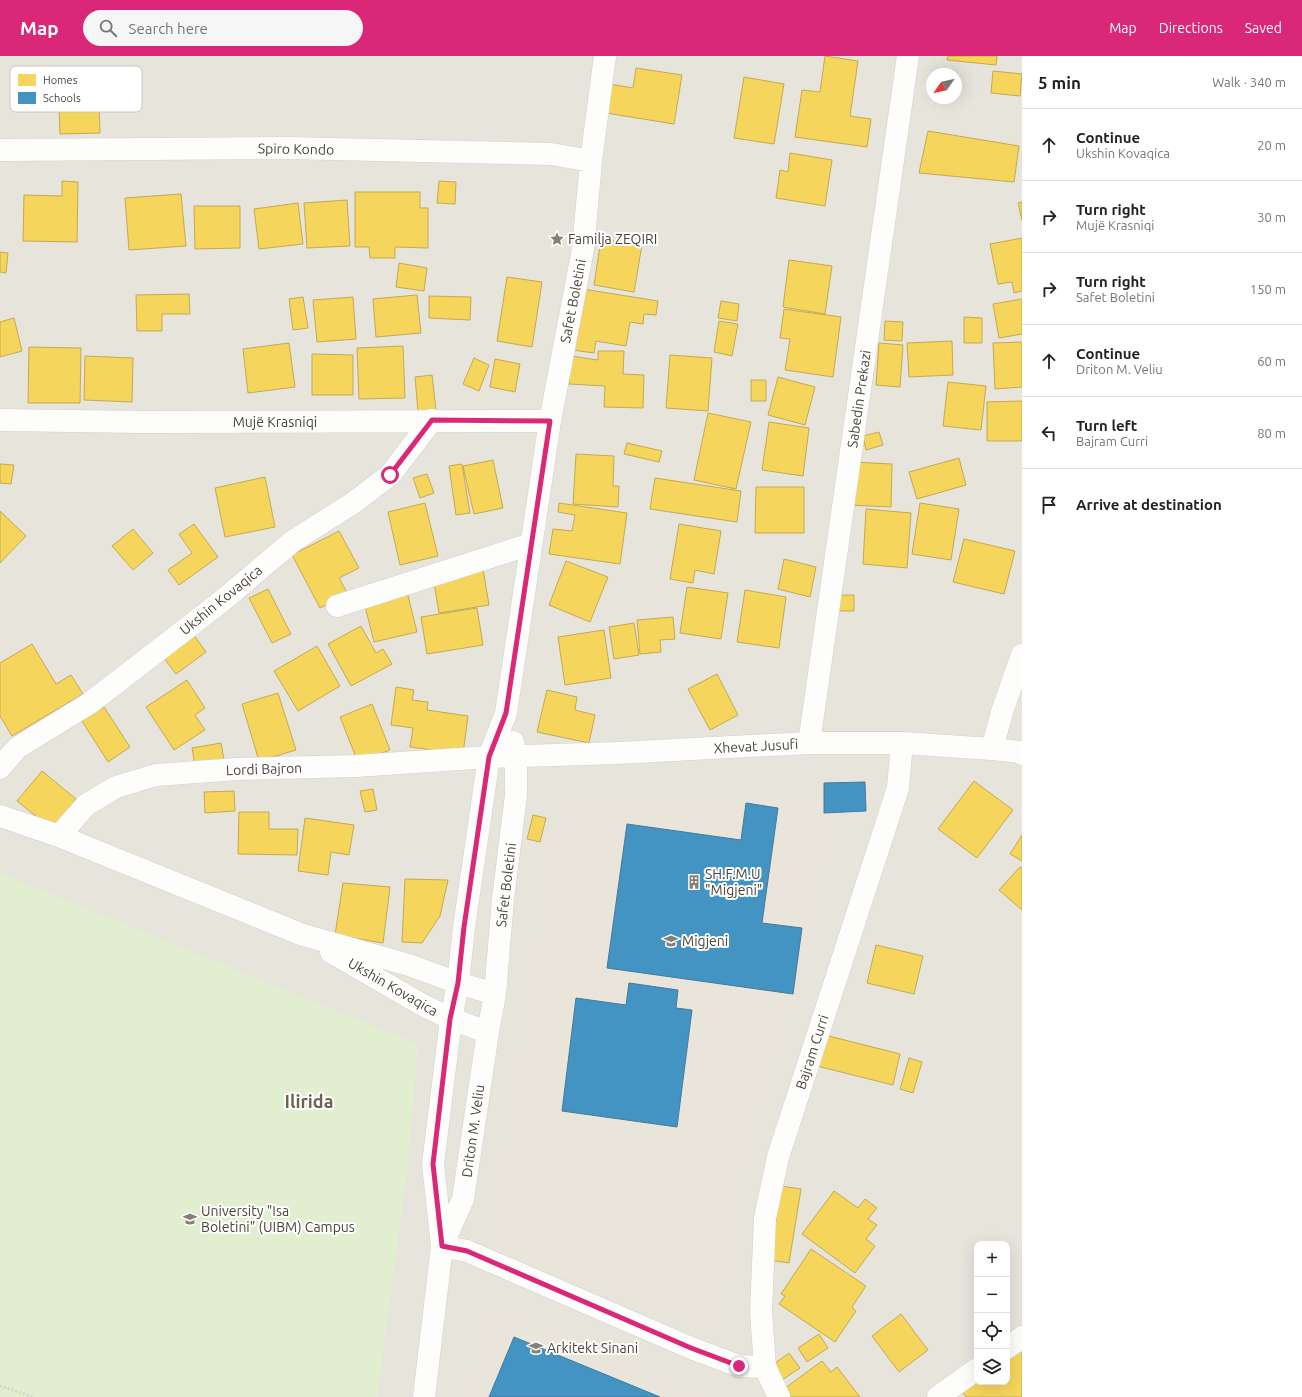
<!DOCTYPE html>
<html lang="en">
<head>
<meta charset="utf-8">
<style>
  :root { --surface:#fff; --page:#f6f6f6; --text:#222; --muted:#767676; --line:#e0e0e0; --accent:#db2777 }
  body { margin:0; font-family:Ubuntu,sans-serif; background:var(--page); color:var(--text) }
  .controls { position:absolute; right:12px; bottom:12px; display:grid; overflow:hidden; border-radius:8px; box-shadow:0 4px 16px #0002 }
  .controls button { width:36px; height:36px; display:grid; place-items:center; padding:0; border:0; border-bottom:1px solid var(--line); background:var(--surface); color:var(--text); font:20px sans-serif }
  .compass { position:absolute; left:926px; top:12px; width:36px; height:36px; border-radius:50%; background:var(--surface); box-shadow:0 4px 16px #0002; rotate:236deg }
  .stop { position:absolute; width:12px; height:12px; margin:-9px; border:3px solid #db2777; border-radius:50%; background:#fff }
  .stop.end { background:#db2777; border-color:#fff; box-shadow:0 1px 4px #0008 }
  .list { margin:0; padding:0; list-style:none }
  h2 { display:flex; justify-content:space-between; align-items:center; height:52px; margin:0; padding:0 16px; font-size:17px }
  h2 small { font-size:13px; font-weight:400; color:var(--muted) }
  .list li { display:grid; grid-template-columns:26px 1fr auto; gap:12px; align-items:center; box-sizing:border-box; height:72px; padding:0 16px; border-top:1px solid var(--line) }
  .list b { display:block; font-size:15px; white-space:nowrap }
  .list p { margin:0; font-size:13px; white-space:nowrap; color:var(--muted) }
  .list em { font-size:13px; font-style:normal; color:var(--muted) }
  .icon { flex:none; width:22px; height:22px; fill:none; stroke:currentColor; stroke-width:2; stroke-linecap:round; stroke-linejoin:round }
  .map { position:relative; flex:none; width:1022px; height:1341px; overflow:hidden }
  header { display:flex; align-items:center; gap:24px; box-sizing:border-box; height:56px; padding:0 20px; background:var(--accent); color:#fff }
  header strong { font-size:19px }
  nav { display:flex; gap:22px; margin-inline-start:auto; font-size:14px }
  .search { width:280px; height:36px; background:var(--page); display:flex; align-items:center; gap:10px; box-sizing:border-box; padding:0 14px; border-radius:22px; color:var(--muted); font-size:15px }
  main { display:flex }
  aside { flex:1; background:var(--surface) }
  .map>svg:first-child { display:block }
</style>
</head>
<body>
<header>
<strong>Map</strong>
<div class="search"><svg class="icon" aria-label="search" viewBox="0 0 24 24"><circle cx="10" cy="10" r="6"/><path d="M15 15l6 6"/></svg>Search here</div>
<nav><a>Map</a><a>Directions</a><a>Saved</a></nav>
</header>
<main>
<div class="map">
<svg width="1022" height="1341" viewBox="0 0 1022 1341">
  <rect width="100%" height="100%" fill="#f4f2ee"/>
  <path fill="#e7e4dc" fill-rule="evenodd" d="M0,0H1022V1341H336L0,854ZM932,18H956V42H932ZM977,1188H1007V1326H977Z"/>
  <path fill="#eae5da" d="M846,740L770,1025L750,1089L729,1234V1279L489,1195L555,745Z
    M487,1243L705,1341H464Z"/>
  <path fill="#e1eecf" d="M0,817L418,988L407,1116L377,1341H0Z"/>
  <path fill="#f6d55c" stroke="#c3aa52" d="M825,0L858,5L850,60L871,63L867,91L795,81L802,34L820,36Z
    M948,0H997L996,9L947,4Z
    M636,12L682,19L674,68L606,57L610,28L633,32Z
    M993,15L1022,18L1020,40L991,37Z
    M744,21L784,28L774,88L734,82Z
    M99,51L100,77L60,78L59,52Z
    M928,75L1019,90L1014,126L919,117Z
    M790,97L832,104L825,150L776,142L780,114L788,116Z
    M62,125L78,126L77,186L23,185L24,139L62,140Z
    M439,125L456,126L455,148L437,147Z
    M355,136H420V152H428V192L395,191V202H370L369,191H355Z
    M181,138L186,190L129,194L125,142Z
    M347,144L350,190L307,192L304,147Z
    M1022,146V164L1018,147Z
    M298,147L303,188L259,193L254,153Z
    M194,150H240V192L195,193Z
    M1022,182V235L1014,237L1012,226L998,228L990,188Z
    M601,183L642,189L634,236L594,229Z
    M0,196L8,197L6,217L0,216Z
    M789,204L832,210L825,258L783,251Z
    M399,207L427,212L424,235L396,231Z
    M507,221L542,226L532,291L497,285Z
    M583,233L658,245L656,259L644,258L643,268L630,266L626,290L596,285L594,297L572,294Z
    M189,238L190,258H162V275H137L136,239Z
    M417,239L421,277L376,281L373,243Z
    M429,240L471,241L470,264L429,262Z
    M303,241L308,272L293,274L289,243Z
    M353,241L356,283L317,286L313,244Z
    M1022,243V278L999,282L993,248Z
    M721,245L739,248L737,265L718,262Z
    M784,253L841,261L833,321L785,314L790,283L780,282Z
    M964,261L982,262V287H964Z
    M14,262L22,295L0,301V266Z
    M719,265L738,268L732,300L714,296Z
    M885,265L903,266L902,285L884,284Z
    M952,285L953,319L909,321L907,287Z
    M1022,286V331L995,333L993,287Z
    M289,287L295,331L248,337L243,293Z
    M879,287L903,289L900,331L876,329Z
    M403,290L405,342L359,343L357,292Z
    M29,291L81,292L80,347H28Z
    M598,295H624L623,318L644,319L643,352L604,351L605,330L569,328L571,300L598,304Z
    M312,298L353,299V339H312Z
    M670,299L712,302L708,355L666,352Z
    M85,300L133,302L132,346L84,344Z
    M474,302L489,309L479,335L463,328Z
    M495,303L520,308L515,336L490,331Z
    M432,319L436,354L418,356L415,321Z
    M778,321L815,331L805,369L768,359Z
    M751,324H766V345H751Z
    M948,326L986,330L981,374L943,370Z
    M1022,345V385H987V346Z
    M708,357L751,366L736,433L694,424Z
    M769,366L809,372L803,420L762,414Z
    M879,376L883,389L866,394L863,380Z
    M627,387L662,395L659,406L624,398Z
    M576,398L614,400L613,430H619L618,451L573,448Z
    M959,402L966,429L917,443L909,416Z
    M493,404L503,452L474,458L463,410Z
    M851,406L892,408L891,451L849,449Z
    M0,408L14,409L11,428L0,427Z
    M462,408L470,457L456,459L449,410Z
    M427,418L434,437L420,442L413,422Z
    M265,421L275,471L225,481L215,432Z
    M655,422L741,435L737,466L650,453Z
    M756,431H804V477H755Z
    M425,447L438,500L400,509L388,456Z
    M559,447L627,457L620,508L549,498L553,473L572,475L575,459L558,456Z
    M920,447L959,453L951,504L912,498Z
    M866,453L911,457L907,512L863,508Z
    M0,455L26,480L0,507Z
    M194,468L218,501L179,529L168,514L192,497L179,478Z
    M679,468L721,475L714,518L695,514L693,527L670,523Z
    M133,473L153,497L133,514L112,490Z
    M339,475L359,512L339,522L348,538L320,552L292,499Z
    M964,483L1015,495L1004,538L953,526Z
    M784,503L816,511L810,541L778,533Z
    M566,505L608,521L590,566L549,549Z
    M483,513L489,549L439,557L433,521Z
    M687,531L728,537L721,583L680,577Z
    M268,533L291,578L272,587L249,542Z
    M745,534L786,541L779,592L737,586Z
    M407,536L417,576L374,586L364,546Z
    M839,539H854V555H839Z
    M477,552L483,589L427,598L421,561Z
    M673,561L675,583L660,584L661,596L640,598L637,564Z
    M634,567L639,599L614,603L609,571Z
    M361,570L376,597L383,593L392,608L351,630L328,588Z
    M604,574L611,622L565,629L558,581Z
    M193,578L206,596L176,618L163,601Z
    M32,588L56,628L71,619L83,638L12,680L0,660V607Z
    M317,590L340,630L298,655L274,615Z
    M717,618L738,659L710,674L688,633Z
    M187,624L205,652L195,659L205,674L174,694L146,651Z
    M396,631L414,634L412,644L428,646L427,654L468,660L463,698L410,691L413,672L391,669Z
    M547,634L577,641L575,654L595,659L589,687L537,676Z
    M278,637L296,694L259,705L242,648Z
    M372,648L390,694L358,706L340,661Z
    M104,651L130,691L108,706L82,665Z
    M221,687L224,704L195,710L192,692Z
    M42,715L76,743L52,773L17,745Z
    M974,725L1013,754L977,802L938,773Z
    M373,733L377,754L365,756L360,735Z
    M234,735L235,755L205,757L204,736Z
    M239,756H269V773H298L297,799L238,798Z
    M533,759L546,762L540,786L527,783Z
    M305,762L354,769L349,799L331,796L328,819L298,815Z
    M1022,779V805L1010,798Z
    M1020,811L1022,812V854L999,834Z
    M405,823L448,824L440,860L422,887L402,886Z
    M343,827L390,831L383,887L335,879Z
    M876,889L923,900L914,938L867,927Z
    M825,979L900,998L893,1029L817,1010Z
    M909,1002L922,1006L913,1037L900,1033Z
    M781,1130L801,1133L789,1207L770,1204Z
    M834,1135L858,1152L865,1143L877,1152L868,1163L877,1169L866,1183L875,1190L855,1217L802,1178Z
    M811,1193L866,1230L852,1251L856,1255L835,1286L779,1248L785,1240L781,1238Z
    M901,1258L928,1294L899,1316L872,1280Z
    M819,1278L828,1292L807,1306L798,1292Z
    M1022,1291V1341H966L961,1334L977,1326H1007V1301Z
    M789,1297L800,1312L782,1324L771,1310Z
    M822,1305L831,1316L837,1311L860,1341H786L781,1335Z"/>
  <path fill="#4393c3" stroke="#457b9a" d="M865,726L866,755L824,757V727Z
    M746,747L778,752L762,867L802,872L793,938L607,912L627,768L741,784Z
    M629,927L678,934L676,952L692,954L677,1071L562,1055L576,942L626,949Z
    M514,1281L660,1341H489Z"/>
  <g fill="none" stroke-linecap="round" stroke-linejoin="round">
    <defs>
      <path id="minor" d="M0,94L288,92L551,98L591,105
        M0,364L142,366L550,365
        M337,550L531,488
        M809,687L908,0
        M992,693L1002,656L1022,599
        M0,712L17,692L90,647L222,545L293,485L353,447L390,419L432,364
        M0,760L59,780L303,879L409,909L458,927L495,938
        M59,780L86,749L116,731L156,719L237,713L356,710L489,701L618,697L809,687H902L992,693L1020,696L1022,698
        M331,896L419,947L451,963L488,976
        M442,1190L463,1143L488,976L495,938L503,843L516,739V700L513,686
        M442,1190L467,1195L691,1292L739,1310L765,1311
        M1007,1292L1022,1281
        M424,1341L442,1190L433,1108L451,963L458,927L464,871L489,701L506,657L550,365L583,193L591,105L605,0
        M779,1341L765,1311L761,1256L765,1162L778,1101L898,732L902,687
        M938,1341L977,1313"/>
    </defs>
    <use href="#minor" stroke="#d2d0cb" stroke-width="23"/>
    <path stroke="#d3d2cc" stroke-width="2.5" stroke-dasharray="2 2" stroke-linecap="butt" d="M0,1330L34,1341"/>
    <use href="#minor" stroke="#fdfdfc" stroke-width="22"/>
  </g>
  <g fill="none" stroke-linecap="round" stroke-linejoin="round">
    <path stroke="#db2777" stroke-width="5" d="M390,419L432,364L550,365L506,657L489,701L464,871L458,927L450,963L433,1108L442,1190L467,1195L691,1292L739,1310"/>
  </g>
  <defs>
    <symbol id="sight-bare" viewBox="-9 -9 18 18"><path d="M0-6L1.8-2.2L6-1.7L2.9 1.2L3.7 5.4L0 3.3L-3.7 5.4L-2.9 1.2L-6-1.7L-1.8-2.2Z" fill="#868178" stroke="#fff" stroke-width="2.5" paint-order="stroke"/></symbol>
    <symbol id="building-bare" viewBox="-9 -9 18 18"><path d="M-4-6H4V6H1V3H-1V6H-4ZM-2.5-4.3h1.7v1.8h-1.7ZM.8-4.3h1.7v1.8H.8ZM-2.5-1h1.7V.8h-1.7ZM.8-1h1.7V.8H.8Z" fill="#868178" stroke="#fff" stroke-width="2.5" paint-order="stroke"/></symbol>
    <symbol id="school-bare" viewBox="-9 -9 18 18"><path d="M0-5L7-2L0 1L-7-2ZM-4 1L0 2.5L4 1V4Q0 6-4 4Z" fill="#868178" stroke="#fff" stroke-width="2.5" paint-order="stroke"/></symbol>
    <symbol id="university-bare" viewBox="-9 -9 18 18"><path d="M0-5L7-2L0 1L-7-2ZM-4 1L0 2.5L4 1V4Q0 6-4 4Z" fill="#868178" stroke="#fff" stroke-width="2.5" paint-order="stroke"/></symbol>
  </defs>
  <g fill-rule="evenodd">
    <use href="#sight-bare" x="547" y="173" width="20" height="20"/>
    <use href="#building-bare" x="684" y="816" width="20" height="20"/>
    <use href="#school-bare" x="661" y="875" width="20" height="20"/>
    <use href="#university-bare" x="180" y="1153" width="20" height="20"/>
    <use href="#school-bare" x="526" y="1282" width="20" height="20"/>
  </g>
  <g text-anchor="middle" stroke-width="4" stroke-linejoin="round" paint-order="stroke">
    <g font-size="14" fill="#4b4439" stroke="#fff">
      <text transform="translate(296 93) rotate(1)" y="5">Spiro Kondo</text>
      <text transform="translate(573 245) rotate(-79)" y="5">Safet Boletini</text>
      <text transform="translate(859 343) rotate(-82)" y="5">Sabedin Prekazi</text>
      <text x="275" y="371">Mujë Krasniqi</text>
      <text transform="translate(221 544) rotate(-39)" y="5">Ukshin Kovaqica</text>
      <text transform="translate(756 690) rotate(-3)" y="5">Xhevat Jusufi</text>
      <text transform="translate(264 713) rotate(-2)" y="5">Lordi Bajron</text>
      <text transform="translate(506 829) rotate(-83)" y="5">Safet Boletini</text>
      <text transform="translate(393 931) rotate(30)" y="5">Ukshin Kovaqica</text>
      <text transform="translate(812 996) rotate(-72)" y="5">Bajram Curri</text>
      <text transform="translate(473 1075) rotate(-82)" y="5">Driton M. Veliu</text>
    </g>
    <g font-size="14" fill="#4b4439" stroke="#fff" text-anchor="start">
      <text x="568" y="188">Familja ZEQIRI</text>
      <text x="705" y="823">SH.F.M.U<tspan x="705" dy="16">"Migjeni"</tspan></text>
      <text x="682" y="890">Migjeni</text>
      <text x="201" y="1160">University "Isa<tspan x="201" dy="16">Boletini" (UIBM) Campus</tspan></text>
      <text x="547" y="1297">Arkitekt Sinani</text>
    </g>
    <g font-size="18" font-weight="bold" fill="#6e6250" stroke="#fff">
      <text x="309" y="1052">Ilirida</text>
    </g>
  </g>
  <rect x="10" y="10" width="132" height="46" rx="6" fill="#fff" stroke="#c9c7c4" stroke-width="1"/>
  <rect x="18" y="18" width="18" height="12" fill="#f6d55c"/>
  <rect x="18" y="36" width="18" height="12" fill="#4393c3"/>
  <g font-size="11" fill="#4b4439">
    <text x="43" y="28">Homes</text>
    <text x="43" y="46">Schools</text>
  </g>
</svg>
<div class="controls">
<button>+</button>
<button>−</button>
<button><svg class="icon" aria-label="locate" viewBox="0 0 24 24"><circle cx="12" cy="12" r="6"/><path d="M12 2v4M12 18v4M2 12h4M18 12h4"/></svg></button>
<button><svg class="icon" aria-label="layers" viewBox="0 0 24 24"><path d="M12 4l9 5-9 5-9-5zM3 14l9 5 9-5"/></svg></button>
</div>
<svg class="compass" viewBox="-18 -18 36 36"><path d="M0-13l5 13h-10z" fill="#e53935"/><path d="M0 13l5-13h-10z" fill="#767676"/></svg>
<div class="stop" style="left:390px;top:419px"></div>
<div class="stop end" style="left:739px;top:1310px"></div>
</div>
<aside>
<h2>5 min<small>Walk · 340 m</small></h2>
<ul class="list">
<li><svg class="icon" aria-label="ahead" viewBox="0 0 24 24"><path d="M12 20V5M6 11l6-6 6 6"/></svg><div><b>Continue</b><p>Ukshin Kovaqica</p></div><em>20 m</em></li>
<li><svg class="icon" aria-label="right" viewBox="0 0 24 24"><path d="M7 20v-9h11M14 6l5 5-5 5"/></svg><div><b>Turn right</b><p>Mujë Krasniqi</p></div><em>30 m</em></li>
<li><svg class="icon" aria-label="right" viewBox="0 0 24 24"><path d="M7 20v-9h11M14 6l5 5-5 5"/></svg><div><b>Turn right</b><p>Safet Boletini</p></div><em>150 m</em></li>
<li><svg class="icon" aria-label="ahead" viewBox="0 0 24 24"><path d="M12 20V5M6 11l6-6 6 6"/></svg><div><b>Continue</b><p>Driton M. Veliu</p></div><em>60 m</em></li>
<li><svg class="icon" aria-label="left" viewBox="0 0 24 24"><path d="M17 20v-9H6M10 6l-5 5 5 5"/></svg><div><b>Turn left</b><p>Bajram Curri</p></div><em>80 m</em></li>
<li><svg class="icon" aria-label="arrive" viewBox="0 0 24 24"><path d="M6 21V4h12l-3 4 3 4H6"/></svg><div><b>Arrive at destination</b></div></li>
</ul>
</aside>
</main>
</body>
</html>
